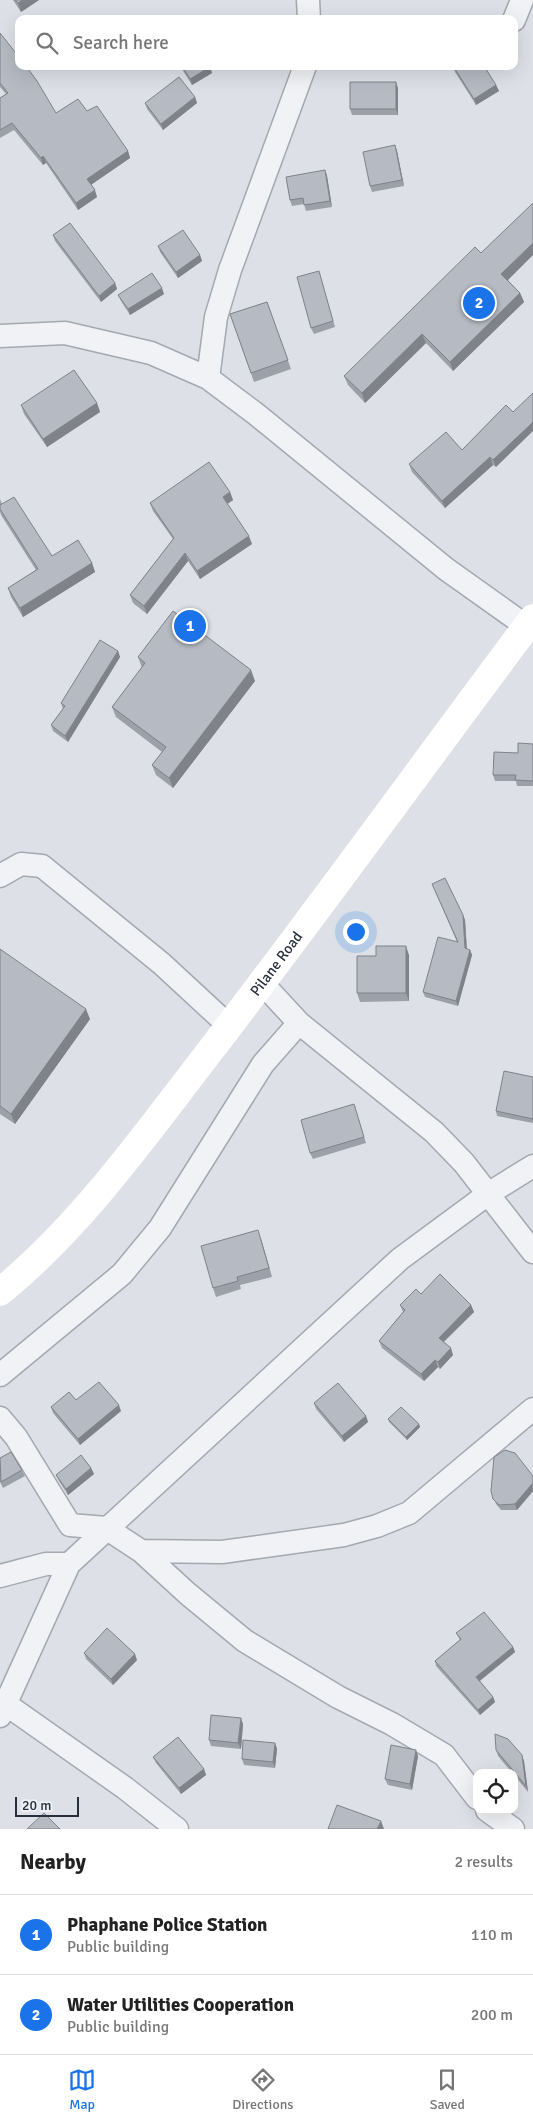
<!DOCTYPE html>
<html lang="en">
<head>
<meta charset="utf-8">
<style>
  :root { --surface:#fff; --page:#f2f2f2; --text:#222; --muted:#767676; --line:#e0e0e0; --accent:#1a73e8 }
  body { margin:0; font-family:Signika,sans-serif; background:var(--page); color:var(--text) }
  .controls { position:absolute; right:15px; bottom:15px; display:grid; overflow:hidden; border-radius:10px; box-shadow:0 5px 20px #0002 }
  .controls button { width:45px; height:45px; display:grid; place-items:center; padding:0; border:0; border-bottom:1px solid var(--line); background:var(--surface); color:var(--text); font:25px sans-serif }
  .scale { position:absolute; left:15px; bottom:12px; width:64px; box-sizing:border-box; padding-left:5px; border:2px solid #272f3d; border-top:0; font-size:14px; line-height:18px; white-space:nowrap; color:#272f3d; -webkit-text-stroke:4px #ecf0f5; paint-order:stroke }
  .you { position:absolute; left:355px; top:931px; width:18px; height:18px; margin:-12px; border:4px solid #fff; border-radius:50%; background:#1a73e8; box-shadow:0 0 0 8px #1a73e833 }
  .badge { display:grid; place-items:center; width:32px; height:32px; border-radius:50%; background:var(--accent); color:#fff; font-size:16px; font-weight:700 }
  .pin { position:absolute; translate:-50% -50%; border:2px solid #fff; box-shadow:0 1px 5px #0006 }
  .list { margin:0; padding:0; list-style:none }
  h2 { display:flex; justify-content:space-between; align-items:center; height:65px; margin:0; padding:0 20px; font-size:21px }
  h2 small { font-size:16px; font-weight:400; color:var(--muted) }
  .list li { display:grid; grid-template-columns:32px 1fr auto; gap:15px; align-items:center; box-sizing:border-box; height:80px; padding:0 20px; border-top:1px solid var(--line) }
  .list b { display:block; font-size:19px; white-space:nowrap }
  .list p { margin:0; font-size:16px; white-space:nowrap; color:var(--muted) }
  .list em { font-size:16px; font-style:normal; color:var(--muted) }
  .icon { flex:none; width:28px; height:28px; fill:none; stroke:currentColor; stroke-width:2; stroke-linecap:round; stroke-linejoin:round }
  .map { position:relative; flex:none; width:533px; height:1829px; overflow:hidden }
  .search { position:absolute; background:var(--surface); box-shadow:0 5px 20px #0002; left:15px; right:15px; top:15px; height:55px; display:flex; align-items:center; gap:12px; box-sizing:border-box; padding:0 18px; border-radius:10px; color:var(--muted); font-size:19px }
  .sheet { height:225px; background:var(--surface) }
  nav { display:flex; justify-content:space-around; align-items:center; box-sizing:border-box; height:70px; border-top:1px solid var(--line); background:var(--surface); font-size:14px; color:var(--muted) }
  nav a { display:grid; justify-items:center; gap:2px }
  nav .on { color:var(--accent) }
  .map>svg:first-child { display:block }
</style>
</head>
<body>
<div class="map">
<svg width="533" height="1829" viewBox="0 0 533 1829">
  <rect width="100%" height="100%" fill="#dde1e7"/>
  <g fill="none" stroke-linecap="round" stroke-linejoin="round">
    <defs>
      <path id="minor" d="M308,0L309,19
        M514,20L522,0
        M0,336L65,333L151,353L208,378L256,414L446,569L526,626
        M208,378L216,317L230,270L305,66
        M0,876L21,864L42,866L162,964L229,1026
        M263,984L299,1023L434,1132L464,1163L533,1252
        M0,1375L122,1274L160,1228L263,1064L299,1023
        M0,1418L16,1437L70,1525L106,1528L141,1551L222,1552L344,1535L377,1526L409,1513L533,1409
        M141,1551L188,1594L245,1641L338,1697L392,1724L444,1755L477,1798
        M0,1576L46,1564H69
        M7,1705L125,1788L177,1829
        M0,1716L69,1564L400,1259L488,1194L533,1166
        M487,1810L513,1829"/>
    </defs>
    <use href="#minor" stroke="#a3a8b1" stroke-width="25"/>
    <use href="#minor" stroke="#f0f2f5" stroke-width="22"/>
    <path stroke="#fff" stroke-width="28" id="s1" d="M0,1292C82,1225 145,1135 210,1051C320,908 425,762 533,618"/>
  </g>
  <path fill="#9ca0a8" d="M13,0H39L21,12Z
    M0,33L56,113L87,111L128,151L130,158L91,185L97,197L78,210L46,163L43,165L14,130L0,138V98L6,94L0,87Z
    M180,66H210L212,73L192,85Z
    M453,66L496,85L499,91L476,105L455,72Z
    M398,88V115H352L350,109Z
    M195,97L197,103L163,130L147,109L145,103Z
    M395,145L397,151L404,186L372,192L370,186Z
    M325,170L327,176L332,207L306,211L304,204L292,206L290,200Z
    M53,235L115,283L117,289L101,302L55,241Z
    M158,246L200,255L202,261L178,278L160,252Z
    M319,271L335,327L314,334L311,328Z
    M508,280L520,293L524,302L453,371L426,343L365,403L348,385L344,376Z
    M164,294L130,315L121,301L118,295Z
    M267,302L291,369L254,382L230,314Z
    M97,403L100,412L47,447L24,414L21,405Z
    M506,405L496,467L493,465L445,508L412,472L409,464L462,450Z
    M230,492L233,500L227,504L252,544L200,579L188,561L147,614L133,603L130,595L173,539L153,511L150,503Z
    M0,499L2,504L52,556L92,563L95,572L23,617L11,597L8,588L36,570L1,515L0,511Z
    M118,651L120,657L68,742L53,731L51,725L63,709L61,703Z
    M138,657L255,681L173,788L156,775L152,765L162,752L116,717L112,707L142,668Z
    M533,744V786H517L516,781H495L493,775L518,753Z
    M432,884L463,915L465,920L467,949L470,950L472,955L458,1006L425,997L423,992L457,942Z
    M0,949L90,1019L15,1124L0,1114Z
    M409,955V1001L360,1002L357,993L376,956Z
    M533,1077V1123L497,1116L496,1111Z
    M354,1104L366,1143L313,1159L310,1153Z
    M261,1239L272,1277L240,1285L241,1289L216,1297L213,1288Z
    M421,1294L471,1305L474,1312L444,1342L453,1355L440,1369L438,1367L424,1381L382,1348L379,1341L403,1312L400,1305Z
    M76,1400L121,1411L80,1445L53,1413L51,1407Z
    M314,1403L366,1416L368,1422L344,1442L316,1409Z
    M388,1419L419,1424L420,1427L407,1440L389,1422Z
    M0,1458L22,1470L25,1476L3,1488L0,1482Z
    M91,1468L94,1474L68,1495L59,1481L56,1475Z
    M533,1476V1491L517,1510H501L496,1504L491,1491Z
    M456,1633L513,1647L515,1652L480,1681L493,1697L495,1702L480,1715L436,1666L435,1661L460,1640Z
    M84,1653L137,1660L113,1685L86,1659Z
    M243,1724L241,1749L211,1746L209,1740Z
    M275,1743L277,1749L275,1768L244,1765L242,1759Z
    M496,1750L524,1761L528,1792L514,1775V1773H512L498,1756Z
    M418,1756L412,1790L388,1785L385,1779Z
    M153,1757L204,1769L206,1775L181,1794L156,1763Z"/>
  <path fill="#7f8288" d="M23,0H39L21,12L18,3Z
    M210,67L212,73L192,85L190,79Z
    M396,82L398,88V115L396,109Z
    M496,85L499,91L476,105L474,99Z
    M195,97L197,103L163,130L161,124Z
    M395,145L397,151L404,186L402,180Z
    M128,151L130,158L89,186L87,179Z
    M43,156L46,163L43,165L41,158Z
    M325,170L327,176L332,207L330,201Z
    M95,190L97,197L78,210L76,203Z
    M533,243V255L505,283L501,274Z
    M200,255L202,261L178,278L176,272Z
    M115,283L117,289L101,302L99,296Z
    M162,288L164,294L130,315L128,309Z
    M520,293L524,302L453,371L450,362Z
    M422,334L426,343L365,403L362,393Z
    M97,403L100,412L47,447L43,439Z
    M533,422V431L496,467L493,460Z
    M490,457L493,465L445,508L442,501Z
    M230,492L233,500L226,505L223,497Z
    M249,536L252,544L200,579L197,571Z
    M185,553L188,561L147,614L144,606Z
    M92,563L95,572L23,617L20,608Z
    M118,651L120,657L68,742L65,736Z
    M251,670L255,681L173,788L169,778Z
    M463,915L465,920L467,954L465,948Z
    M406,946L409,955V1001L406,993Z
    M470,950L472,955L458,1006L456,1001Z
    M86,1009L90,1019L15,1124L11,1114Z
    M258,1230L261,1239L272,1277L269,1268Z
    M471,1305L474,1312L441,1344L439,1338Z
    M451,1348L453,1355L440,1369L438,1362Z
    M435,1360L438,1367L424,1381L421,1374Z
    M119,1405L121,1411L80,1445L78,1439Z
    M366,1416L368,1422L344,1442L342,1436Z
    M419,1424L420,1427L407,1440L406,1437Z
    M91,1468L94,1474L68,1495L66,1489Z
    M532,1484L533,1491L517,1510L515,1504Z
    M513,1647L515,1652L478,1682L476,1677Z
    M135,1654L137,1660L113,1685L111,1679Z
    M493,1697L495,1702L480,1715L478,1710Z
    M241,1718L243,1724L241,1749L238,1743Z
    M275,1743L277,1749L275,1768L273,1762Z
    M416,1750L418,1756L412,1790L410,1784Z
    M522,1755L524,1761L528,1792L526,1786Z
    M204,1769L206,1775L181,1794L179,1788Z
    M381,1821L384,1829H377Z"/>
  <path fill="#b5bac3" stroke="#7f8288" d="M15,0H23L18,3Z
    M0,33L19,57V66H26L37,81L56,113L78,99L87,111L97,106L128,151L87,179L95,190L76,203L43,156L41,158L12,123L0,130V98L8,93L0,83Z
    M182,66H210V67L190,79Z
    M453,66H484L496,85L474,99Z
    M179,77L195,97L161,124L145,103Z
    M350,82H396V109H350Z
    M395,145L402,180L370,186L363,152Z
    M325,170L330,201L304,205L303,198L290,200L286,177Z
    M533,203V243L501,274L520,293L450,362L422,334L362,393L344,376L475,247L481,253Z
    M70,223L115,283L99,296L53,235Z
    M183,230L200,255L176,272L158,246Z
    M319,271L333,321L311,328L297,277Z
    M152,273L162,288L128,309L118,295Z
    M267,302L288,360L251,373L230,314Z
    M74,370L97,403L43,439L21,405Z
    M533,393V422L493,460L490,457L442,501L409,464L446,432L462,450L506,405L513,412Z
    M209,462L230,492L223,497L249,536L197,571L185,553L144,606L130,595L174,538L150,503Z
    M14,497L52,556L78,540L92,563L20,608L8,588L38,569L0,509V505Z
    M173,611L251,670L169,778L152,765L166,747L112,707L145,663L138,657Z
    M100,640L118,651L65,736L51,725L65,706L61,703Z
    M518,743L533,744V781L515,780L516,775H493L494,752L518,753Z
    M445,878L463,915L465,948L470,950L456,1001L423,992L438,937L458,942L432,884Z
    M376,946H406V993H357V956H376Z
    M0,949L86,1009L11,1114L0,1106Z
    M504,1071L533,1077V1119L496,1111Z
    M354,1104L364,1137L310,1153L301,1120Z
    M258,1230L269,1268L237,1277L238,1281L213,1288L201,1246Z
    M440,1274L471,1305L439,1338L451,1348L438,1362L435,1360L421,1374L379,1341L405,1310L400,1305L416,1289L421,1294Z
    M99,1382L119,1405L78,1439L51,1407L69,1392L76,1400Z
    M338,1383L366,1416L342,1436L314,1403Z
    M401,1407L419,1424L406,1437L388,1419Z
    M505,1450L515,1453L533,1476V1484H532L515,1504L499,1505L493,1499L491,1491L494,1457Z
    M11,1452L22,1470L1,1482L0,1458Z
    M81,1455L91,1468L66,1489L56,1475Z
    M484,1612L513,1647L476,1677L493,1697L478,1710L435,1661L461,1639L456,1633Z
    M107,1628L135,1654L111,1679L84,1653Z
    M211,1715L241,1718L238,1743L209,1740Z
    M495,1734L508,1739L522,1755L526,1786L496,1750Z
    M178,1737L204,1769L179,1788L153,1757Z
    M243,1740L275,1743L273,1762L242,1759Z
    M391,1745L416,1750L410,1784L385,1779Z
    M337,1805L381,1821L377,1829H328Z
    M44,1813L60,1829H27Z"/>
  <g text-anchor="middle" stroke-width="4" stroke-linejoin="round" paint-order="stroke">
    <g font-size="15" fill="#272f3d" stroke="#ecf0f5">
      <text dy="5" stroke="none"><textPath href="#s1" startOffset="430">Pilane Road</textPath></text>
    </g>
  </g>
</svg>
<div class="controls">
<button><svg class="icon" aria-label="locate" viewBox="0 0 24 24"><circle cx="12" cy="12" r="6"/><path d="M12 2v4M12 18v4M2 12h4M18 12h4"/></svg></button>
</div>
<div class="scale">20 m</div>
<div class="you"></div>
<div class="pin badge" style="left:190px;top:626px">1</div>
<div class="pin badge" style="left:479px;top:303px">2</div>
<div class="search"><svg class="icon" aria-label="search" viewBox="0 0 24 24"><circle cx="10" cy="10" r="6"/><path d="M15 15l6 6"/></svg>Search here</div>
</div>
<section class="sheet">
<h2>Nearby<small>2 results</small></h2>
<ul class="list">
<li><span class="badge">1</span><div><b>Phaphane Police Station</b><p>Public building</p></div><em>110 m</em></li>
<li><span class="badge">2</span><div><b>Water Utilities Cooperation</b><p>Public building</p></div><em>200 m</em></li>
</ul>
</section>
<nav>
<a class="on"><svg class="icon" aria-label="map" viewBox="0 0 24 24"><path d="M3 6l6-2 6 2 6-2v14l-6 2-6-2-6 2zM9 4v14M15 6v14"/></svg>Map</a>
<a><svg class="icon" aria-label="directions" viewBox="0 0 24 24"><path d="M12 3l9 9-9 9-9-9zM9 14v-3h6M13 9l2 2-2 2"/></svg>Directions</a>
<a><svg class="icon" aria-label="saved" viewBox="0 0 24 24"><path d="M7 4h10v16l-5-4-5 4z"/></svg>Saved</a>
</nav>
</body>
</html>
